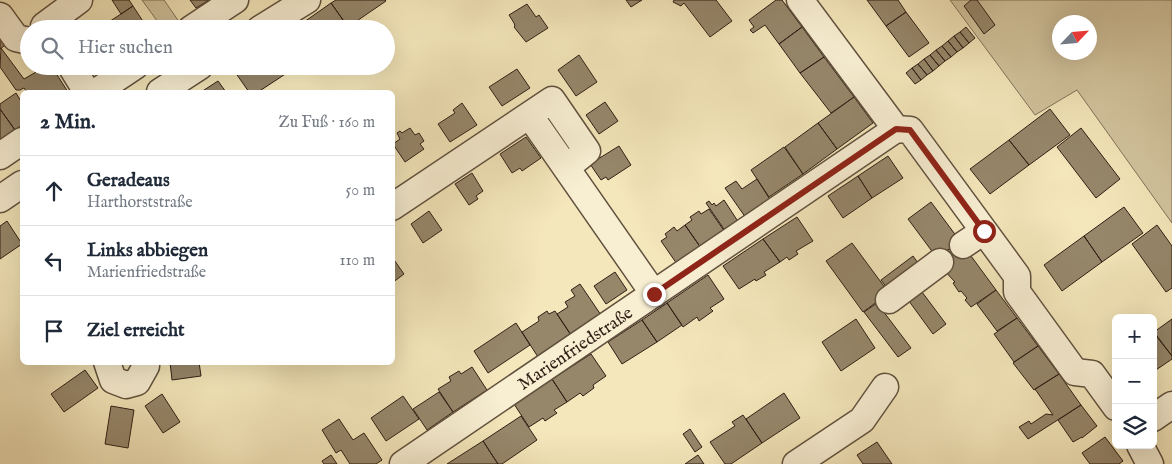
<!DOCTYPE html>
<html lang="de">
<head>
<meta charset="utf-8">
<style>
  :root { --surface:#fff; --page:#f6f6f7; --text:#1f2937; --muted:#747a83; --line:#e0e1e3 }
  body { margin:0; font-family:"IM FELL English",serif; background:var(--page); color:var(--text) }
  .controls { position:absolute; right:15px; bottom:15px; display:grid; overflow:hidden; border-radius:8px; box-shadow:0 5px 20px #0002 }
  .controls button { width:45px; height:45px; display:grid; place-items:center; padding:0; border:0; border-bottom:1px solid var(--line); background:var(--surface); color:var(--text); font:25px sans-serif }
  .compass { position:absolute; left:1052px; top:15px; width:45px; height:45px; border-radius:50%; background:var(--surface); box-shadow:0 5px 20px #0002; rotate:64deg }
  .stop { position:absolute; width:15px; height:15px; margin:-11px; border:4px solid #8f2418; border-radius:50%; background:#fff }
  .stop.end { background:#8f2418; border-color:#fff; box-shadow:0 1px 5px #0008 }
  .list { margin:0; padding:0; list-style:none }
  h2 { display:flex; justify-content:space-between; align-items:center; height:65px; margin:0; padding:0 20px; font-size:21px }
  h2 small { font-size:16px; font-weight:400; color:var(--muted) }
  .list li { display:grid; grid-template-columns:32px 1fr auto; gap:15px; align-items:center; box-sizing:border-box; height:70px; padding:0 20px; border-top:1px solid var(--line) }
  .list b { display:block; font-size:19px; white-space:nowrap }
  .list p { margin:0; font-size:16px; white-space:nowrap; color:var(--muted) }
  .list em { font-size:16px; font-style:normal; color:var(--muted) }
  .icon { flex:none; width:28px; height:28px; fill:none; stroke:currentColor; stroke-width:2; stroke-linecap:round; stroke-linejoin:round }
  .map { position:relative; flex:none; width:1172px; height:464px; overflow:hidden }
  .search { position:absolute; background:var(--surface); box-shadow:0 5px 20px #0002; left:20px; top:20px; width:375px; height:55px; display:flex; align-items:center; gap:12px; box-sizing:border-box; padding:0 18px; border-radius:28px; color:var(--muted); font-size:19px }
  .panel { position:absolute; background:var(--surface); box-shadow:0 5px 20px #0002; left:20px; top:90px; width:375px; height:275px; border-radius:8px }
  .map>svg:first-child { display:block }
</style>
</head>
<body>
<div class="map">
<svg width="1172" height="464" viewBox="0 0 1172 464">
  <rect width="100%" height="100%" fill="#f4e7bb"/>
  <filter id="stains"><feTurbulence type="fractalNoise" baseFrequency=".004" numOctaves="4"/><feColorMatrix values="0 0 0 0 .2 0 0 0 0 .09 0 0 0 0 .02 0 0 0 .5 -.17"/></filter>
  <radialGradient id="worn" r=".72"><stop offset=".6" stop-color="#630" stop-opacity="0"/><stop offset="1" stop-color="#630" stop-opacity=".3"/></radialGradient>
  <path fill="#d3c59f" stroke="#82725a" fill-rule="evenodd" d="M142,0H164L184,29H163Z
    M950,0H1172V223L1077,90L1035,115ZM1060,22H1090V52H1060Z"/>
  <path fill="#96876b" stroke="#301f15" d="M112,0H129L133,6L121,14Z
    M190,0H209L196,8Z
    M336,0H385L386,1L348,27L331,3Z
    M626,0H642L631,7Z
    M674,0H716L732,21L710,37L684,3L681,6L673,2Z
    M776,0H782L802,27L779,44L765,25L753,33L750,30L754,27L749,20Z
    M867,0H898L906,12L886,26Z
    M971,0H977L995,25L984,34L964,6Z
    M331,3L348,27L345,29H294Z
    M527,4L536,17L539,15L548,28L526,42L514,27L515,26L514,23L509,15Z
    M133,6L148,29H98L121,14Z
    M906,12L929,43L909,57L886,26Z
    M802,27L824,57L800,73L779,44Z
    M966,27L975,38L969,43L960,32Z
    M0,31L8,43L0,49Z
    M960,32L969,43L963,48L954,36Z
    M954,36L963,48L957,52L948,41Z
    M948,41L957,52L951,57L942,46Z
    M942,46L951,57L945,61L936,50Z
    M1,48L24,79L43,68L45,72L52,67L68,92H27L24,88L20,90H16L0,67Z
    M936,50L945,61L939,66L930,55Z
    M579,55L597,82L576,96L558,70Z
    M930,55L939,66L933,71L924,59Z
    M824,57L854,97L831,113L800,73Z
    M924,59L933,71L927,75L918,64Z
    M918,64L927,75L921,80L912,68Z
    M244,66H296V67L258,92H249L235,72Z
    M912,68L921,80L915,84L906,73Z
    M517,69L530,88L502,106L489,87Z
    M218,81L226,92H201Z
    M16,93L22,103V125L15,130L0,109V104Z
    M854,97L873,123L837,149L818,123Z
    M605,102L618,121L599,134L586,115Z
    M462,103L477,125L450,142L438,124L455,113L453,110Z
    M0,109L15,130L0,140Z
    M1050,109L1070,135L1029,165L1009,140Z
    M818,123L837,149L803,174L785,147Z
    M410,128L415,135L419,133L424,141L420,144L424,149L405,162L393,144L400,139L397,133L400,131L402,133Z
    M1081,128L1120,179L1096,198L1057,147Z
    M526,137L541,158L522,171L520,168L512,173L500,154Z
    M1009,140L1029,165L990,194L970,169Z
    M619,146L631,165L608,180L606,177L601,180L590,164Z
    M784,147L803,174L769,197L751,170Z
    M888,156L903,178L872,198L858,176Z
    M472,173L483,191L476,196L478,199L469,205L455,184Z
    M858,176L872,198L843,218L828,196Z
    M757,179L771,201L746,218L725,188L736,181L742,189Z
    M724,200L739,223L726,232L706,203L709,201L712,205L714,203L716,206Z
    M931,202L960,241L937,258L908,219Z
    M1124,207L1143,233L1102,262L1084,236Z
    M709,209L725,232L701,248L685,225L692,220L690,217L699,211L701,214Z
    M429,211L442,230L423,243L411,224Z
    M797,217L813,241L796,251L798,254L789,260L787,257L780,262L763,239Z
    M7,221L22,244L0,259V226Z
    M685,225L701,248L677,264L661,241L667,237L665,234L674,227L677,231Z
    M1157,225L1172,246V288L1166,292L1132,244Z
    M1084,236L1102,262L1062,291L1044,265Z
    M763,239L780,262L764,272L766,275L756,281L755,279L739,289L723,266Z
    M960,241L996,290L971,307L965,300L967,298L961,291L959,292L953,283L955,282L941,267L937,258Z
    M852,243L889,293L863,312L826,261Z
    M913,256L923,270L891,293L881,280Z
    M392,257L404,274L392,283Z
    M615,272L627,290L606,304L594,286Z
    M708,275L724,299L710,308L713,311L699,321L697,317L683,327L667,303Z
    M580,284L601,315L571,335L557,314L568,307L565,302L575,296L571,290Z
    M919,288L946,324L933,334L906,297Z
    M996,290L1017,318L997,331L977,304Z
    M667,303L682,325L657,342L642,320Z
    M877,303L911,348L898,357L864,312Z
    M547,311L549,314L555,311L571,335L538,357L522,332L539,321L538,317Z
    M1017,318L1038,346L1014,362L994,334Z
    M856,319L875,348L841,371L822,342Z
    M1172,319V356L1154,332Z
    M642,320L657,342L622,364L608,342Z
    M516,323L530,345L488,373L474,351Z
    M1153,332L1172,356V359L1153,372Z
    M1038,346L1059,374L1034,390L1013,363Z
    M591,354L606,376L593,385L594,388L583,396L580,393L567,402L552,379Z
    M170,362H199L201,376L172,380Z
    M472,367L487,390L453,412L438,389L451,381L449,377L459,371L461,374Z
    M85,370L98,388L64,412L51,394Z
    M1059,374L1081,405L1028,439L1019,427L1029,421L1031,424L1046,414L1053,415L1035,389Z
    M552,379L567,402L554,410L557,413L545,421L543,418L529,427L514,404Z
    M439,392L453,412L427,430L413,409Z
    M784,393L800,418L762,443L746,419Z
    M162,394L180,422L163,433L145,406Z
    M403,396L419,419L386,441L371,418Z
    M1081,405L1097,426L1082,438V437L1073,442L1058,420Z
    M111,406L134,410L128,448L105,444Z
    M743,415L762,443L731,464H725L710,442L735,426L732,422Z
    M521,416L537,440L502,464H498L483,441Z
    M339,419L353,440L364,433L382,460L376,464H350L341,450L336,453L322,430Z
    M690,429L702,447L695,452L683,434Z
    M1105,437L1123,461L1119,464H1090L1082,453Z
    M483,441L498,464H447Z
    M877,442L892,464H863L857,455Z
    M331,455L337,464H324L322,461Z
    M698,455L704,464H685Z"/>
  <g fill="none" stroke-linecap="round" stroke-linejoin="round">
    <defs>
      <path id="minor" d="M800,0L896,129
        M0,16L16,38L29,41
        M45,29L44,26L79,0
        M191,29L235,0
        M260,29L307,0
        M71,66L87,92
        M96,92L135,66
        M160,92L200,66
        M530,116L654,294
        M896,129L910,130L1017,276V292L1075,372L1092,374L1116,407
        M0,156L22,141
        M0,199L22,184
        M392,207L552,100L587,151L566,168
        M963,245L984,231
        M889,300L940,262
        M107,362L113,380L126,385L137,382L146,366V362
        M1153,418L1172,405
        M1140,445L1150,464
        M403,464L896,129
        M796,464L862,420L885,387"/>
    </defs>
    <use href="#minor" stroke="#61513e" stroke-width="29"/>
    <use href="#minor" stroke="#f8efd3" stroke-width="26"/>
  </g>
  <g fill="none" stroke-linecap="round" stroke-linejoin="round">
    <path stroke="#8f2418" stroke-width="6" d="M654,294L896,129L910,130L984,231"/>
  </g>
  <g text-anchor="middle" stroke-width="4.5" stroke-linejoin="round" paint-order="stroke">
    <g font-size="18" fill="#301f15" stroke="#f8efd3">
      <text transform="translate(575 348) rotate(-34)" y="6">Marienfriedstraße</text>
    </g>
  </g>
  <rect width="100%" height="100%" filter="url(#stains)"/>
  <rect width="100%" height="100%" fill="url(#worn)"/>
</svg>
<div class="controls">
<button>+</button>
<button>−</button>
<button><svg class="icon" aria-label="layers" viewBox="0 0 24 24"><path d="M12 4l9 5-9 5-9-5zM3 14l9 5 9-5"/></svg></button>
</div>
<svg class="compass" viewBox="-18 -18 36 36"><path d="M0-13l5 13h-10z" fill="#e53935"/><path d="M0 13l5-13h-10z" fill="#747a83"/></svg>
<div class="stop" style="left:984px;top:231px"></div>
<div class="stop end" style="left:654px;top:294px"></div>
<div class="search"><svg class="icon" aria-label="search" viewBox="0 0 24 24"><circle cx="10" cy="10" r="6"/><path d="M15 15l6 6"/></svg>Hier suchen</div>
<section class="panel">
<h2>2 Min.<small>Zu Fuß · 160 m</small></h2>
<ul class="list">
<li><svg class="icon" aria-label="ahead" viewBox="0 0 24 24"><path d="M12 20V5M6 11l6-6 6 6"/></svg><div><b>Geradeaus</b><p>Harthorststraße</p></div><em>50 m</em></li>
<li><svg class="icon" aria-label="left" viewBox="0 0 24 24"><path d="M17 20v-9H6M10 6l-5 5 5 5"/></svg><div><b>Links abbiegen</b><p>Marienfriedstraße</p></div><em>110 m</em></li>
<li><svg class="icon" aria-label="arrive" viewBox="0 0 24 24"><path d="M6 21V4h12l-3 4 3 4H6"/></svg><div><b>Ziel erreicht</b></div></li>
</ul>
</section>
</div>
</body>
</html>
